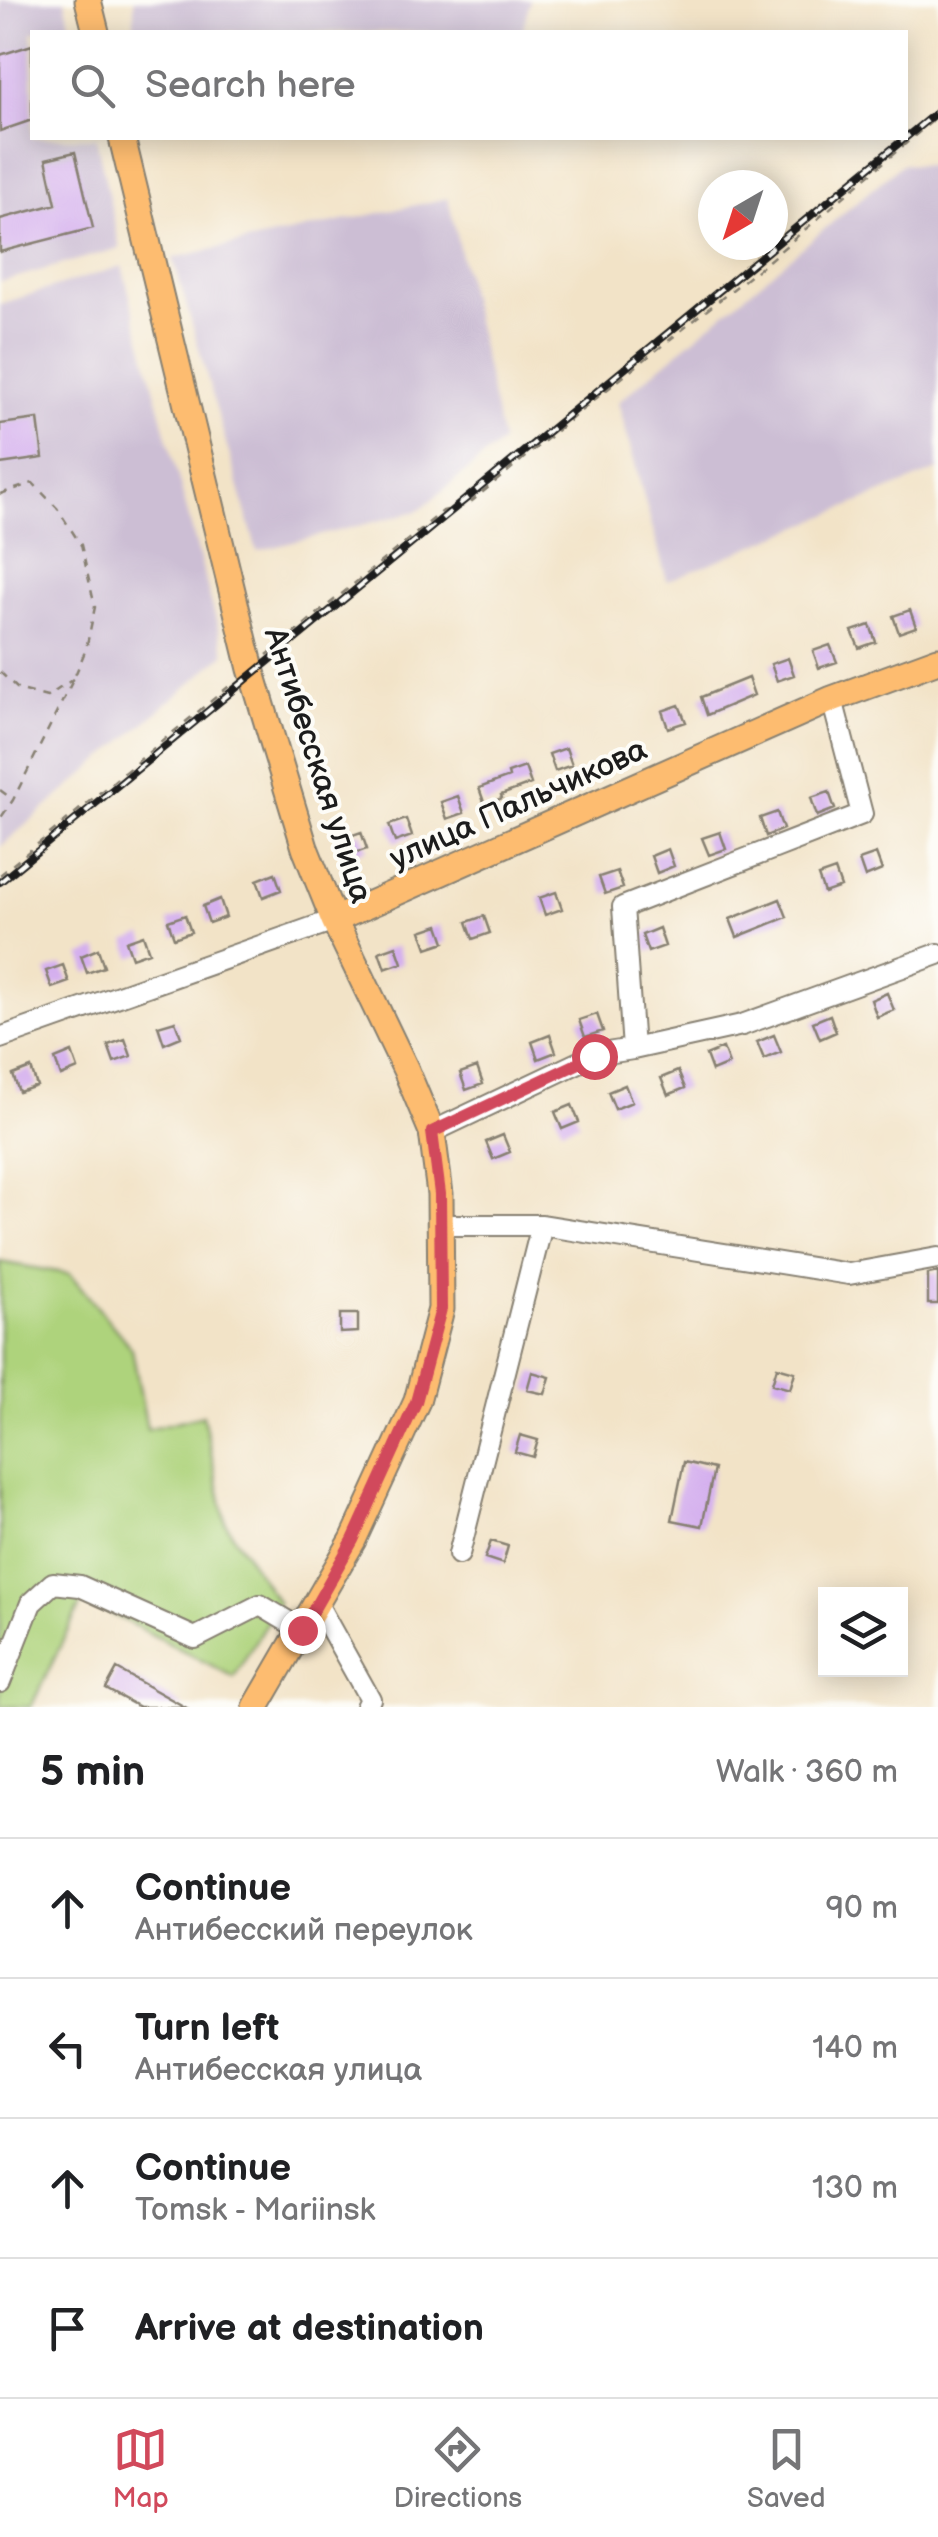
<!DOCTYPE html>
<html lang="en">
<head>
<meta charset="utf-8">
<style>
  :root { --surface:#fff; --page:#f6f6f6; --text:#202124; --muted:#757577; --line:#e0e0e0; --accent:#d1495b }
  body { margin:0; font-family:"Balsamiq Sans",sans-serif; background:var(--page); color:var(--text) }
  .controls { position:absolute; right:30px; bottom:30px; display:grid; overflow:hidden; border-radius:0px; box-shadow:0 5px 25px #0003 }
  .controls button { width:90px; height:90px; display:grid; place-items:center; padding:0; border:0; border-bottom:2px solid var(--line); background:var(--surface); color:var(--text); font:50px sans-serif }
  .compass { position:absolute; left:698px; top:170px; width:90px; height:90px; border-radius:50%; background:var(--surface); box-shadow:0 5px 25px #0003; rotate:219deg }
  .stop { position:absolute; width:30px; height:30px; margin:-22px; border:8px solid #d1495b; border-radius:50%; background:#fff }
  .stop.end { background:#d1495b; border-color:#fff; box-shadow:0 2px 10px #0008 }
  .list { margin:0; padding:0; list-style:none }
  h2 { display:flex; justify-content:space-between; align-items:center; height:130px; margin:0; padding:0 40px; font-size:42px }
  h2 small { font-size:32px; font-weight:400; color:var(--muted) }
  .list li { display:grid; grid-template-columns:65px 1fr auto; gap:30px; align-items:center; box-sizing:border-box; height:140px; padding:0 40px; border-top:2px solid var(--line) }
  .list b { display:block; font-size:38px; white-space:nowrap }
  .list p { margin:0; font-size:32px; white-space:nowrap; color:var(--muted) }
  .list em { font-size:32px; font-style:normal; color:var(--muted) }
  .icon { flex:none; width:55px; height:55px; fill:none; stroke:currentColor; stroke-width:2; stroke-linecap:round; stroke-linejoin:round }
  .map { position:relative; flex:none; width:938px; height:1707px; overflow:hidden }
  .search { position:absolute; background:var(--surface); box-shadow:0 5px 25px #0003; left:30px; right:30px; top:30px; height:110px; display:flex; align-items:center; gap:25px; box-sizing:border-box; padding:0 35px; border-radius:0px; color:var(--muted); font-size:38px }
  .sheet { height:690px; background:var(--surface) }
  nav { display:flex; justify-content:space-around; align-items:center; box-sizing:border-box; height:140px; border-top:2px solid var(--line); background:var(--surface); font-size:28px; color:var(--muted) }
  nav a { display:grid; justify-items:center; gap:5px }
  nav .on { color:var(--accent) }
  .map>svg:first-child { display:block }
</style>
</head>
<body>
<div class="map">
<svg width="938" height="1707" viewBox="0 0 938 1707">
  <rect width="100%" height="100%" fill="#fdfcf7"/>
  <filter id="ink" filterUnits="userSpaceOnUse"><feTurbulence type="fractalNoise" baseFrequency=".01" numOctaves="2"/><feDisplacementMap in="SourceGraphic" scale="20" xChannelSelector="R" yChannelSelector="G"/><feConvolveMatrix kernelMatrix="1 2 1 2 8 2 1 2 1" color-interpolation-filters="sRGB"/></filter>
  <filter id="wash" filterUnits="userSpaceOnUse"><feTurbulence type="fractalNoise" baseFrequency=".0048" numOctaves="4" result="noise"/><feDisplacementMap in="SourceGraphic" scale="40" xChannelSelector="R" yChannelSelector="G"/><feGaussianBlur stdDeviation="2.25" result="paint"/><feColorMatrix in="noise" values="0 0 0 0 0 0 0 0 0 0 0 0 0 0 0 0 0 1.4 0 .05"/><feComposite in="paint" operator="in"/></filter>
  <g filter="url(#wash)">
    <rect width="100%" height="100%" fill="#f2e3c7"/>
    <path fill="#ccbed4" d="M0,0H65L72,32H32V138H96L120,248L0,282Z
      M134,0H530L522,32H134Z
      M902,164L938,166V470L667,581L618,402Z
      M448,198L502,442L418,511L257,551L173,258Z
      M122,266L225,654L0,847V304Z"/>
    <path fill="#aed37c" stroke="#65784c" stroke-width="2.5" d="M0,1262L70,1274L132,1349L147,1429L203,1415L226,1524L278,1603L234,1677L83,1599L31,1707H0Z"/>
    <g id="blocks">
      <path fill="#d4afee" d="M32,45V120L0,131V55Z
        M75,152L93,228L0,252V219L56,204L46,159Z
        M38,419L43,458L0,464V424Z
        M910,610L916,627L899,633L893,616Z
        M870,625L876,642L859,648L852,631Z
        M830,645L837,662L819,668L813,651Z
        M788,658L794,675L777,681L771,664Z
        M748,678L754,695L707,715L701,697Z
        M679,705L686,722L668,728L662,711Z
        M566,748L572,765L555,771L549,754Z
        M525,767L531,784L501,795L502,798L485,805L479,788L509,777L508,773Z
        M829,792L835,809L817,816L811,798Z
        M458,796L464,813L447,819L441,802Z
        M777,812L783,829L766,836L760,818Z
        M406,819L412,836L395,842L389,825Z
        M361,832L367,849L350,855L344,838Z
        M720,832L726,849L709,855L702,838Z
        M668,849L674,866L657,873L651,856Z
        M876,854L882,870L865,877L859,860Z
        M835,870L841,887L824,893L818,876Z
        M617,871L623,888L605,894L599,877Z
        M275,873L281,890L263,897L257,880Z
        M556,892L562,909L545,915L539,898Z
        M220,899L226,917L209,923L203,906Z
        M780,899L787,917L737,937L730,919Z
        M185,915L191,932L174,938L168,921Z
        M484,916L490,933L473,939L467,922Z
        M439,925L445,942L427,948L421,931Z
        M659,928L665,946L648,952L642,935Z
        M143,935L149,952L132,958L126,941Z
        M396,946L402,963L385,969L379,952Z
        M98,949L104,967L87,973L81,956Z
        M63,965L69,982L52,988L46,971Z
        M887,993L894,1010L877,1017L871,1000Z
        M597,1014L603,1031L585,1037L579,1020Z
        M830,1015L836,1032L820,1039L813,1022Z
        M175,1021L181,1037L164,1044L158,1026Z
        M550,1035L556,1052L538,1059L532,1042Z
        M774,1035L781,1052L764,1059L757,1042Z
        M125,1039L131,1056L114,1062L108,1045Z
        M723,1048L729,1064L712,1071L706,1055Z
        M72,1052L78,1069L61,1076L55,1059Z
        M477,1067L483,1084L466,1090L460,1073Z
        M31,1068L37,1086L19,1092L13,1075Z
        M678,1071L685,1088L668,1095L661,1078Z
        M625,1085L632,1102L615,1109L608,1092Z
        M572,1105L579,1122L562,1129L555,1112Z
        M503,1135L510,1152L493,1159L486,1142Z
        M938,1272V1304H928V1274Z
        M340,1314H358V1332L340,1333Z
        M777,1367L795,1372L790,1389L772,1384Z
        M532,1372L550,1377L545,1394L527,1390Z
        M520,1435L538,1440L533,1457L515,1452Z
        M684,1462L714,1469L702,1526L672,1520Z
        M491,1541L508,1546L503,1564L485,1558Z
        M117,1669L185,1707H139L106,1689Z"/>
    </g>
  </g>
  <g filter="url(#ink)">
    <use href="#blocks" fill-opacity="0" stroke="#878072" stroke-width="2.5"/>
    <g fill="none" stroke-linecap="round" stroke-linejoin="round">
      <defs>
        <path id="minor" d="M0,1038L334,920
          M633,1049L623,907L862,814L832,699
          M432,1132L594,1055L633,1049L742,1025L938,954
          M441,1225H542L849,1274L938,1258
          M459,1554L542,1225
          M317,1604L370,1699L366,1707
          M0,1682L31,1603L53,1583L80,1586L195,1638L260,1605L302,1630"/>
        <path id="major" d="M88,0L96,32
          M122,138L251,669L305,848L334,920L406,1070L432,1132L440,1194L441,1309L417,1401L353,1540L256,1707
          M334,920L832,699L938,660"/>
      </defs>
      <use href="#minor" stroke="#878072" stroke-width="24"/>
      <use href="#major" stroke="#878072" stroke-width="29"/>
      <path stroke="#878072" stroke-width="2.5" stroke-dasharray="8 8" stroke-linecap="butt" d="M0,494L33,483L57,508L81,545L95,607L86,649L74,678L13,800L0,819
        M267,655L443,511L466,506L599,396L766,263L938,116
        M0,672L18,689L47,697L73,679
        M0,790L12,799
        M0,875L234,682"/>
      <use href="#minor" stroke="#fff" stroke-width="20"/>
      <use href="#major" stroke="#fdbc6f" stroke-width="25"/>
      <defs>
        <path id="rail" d="M0,882L938,111"/>
      </defs>
      <use href="#rail" stroke="#1c1c1c" stroke-width="8"/>
      <use href="#rail" stroke="#fdfcf7" stroke-width="4" stroke-dasharray="11" stroke-linecap="butt"/>
    </g>
  </g>
  <g fill="none" stroke-linecap="round" stroke-linejoin="round" filter="url(#ink)">
    <path stroke="#d1495b" stroke-width="12" d="M302,1630L353,1540L416,1402L441,1309L440,1194L432,1132L594,1056"/>
  </g>
  <g text-anchor="middle" stroke-width="8" stroke-linejoin="round" paint-order="stroke">
    <g font-size="32" fill="#1c1c1c" stroke="#fdfcf7">
      <text transform="translate(319 765) rotate(72)" y="11">Антибесская улица</text>
      <text transform="translate(518 803) rotate(-24)" y="11">улица Пальчикова</text>
    </g>
  </g>
</svg>
<div class="controls">
<button><svg class="icon" aria-label="layers" viewBox="0 0 24 24"><path d="M12 4l9 5-9 5-9-5zM3 14l9 5 9-5"/></svg></button>
</div>
<svg class="compass" viewBox="-18 -18 36 36"><path d="M0-13l5 13h-10z" fill="#e53935"/><path d="M0 13l5-13h-10z" fill="#757577"/></svg>
<div class="stop" style="left:594px;top:1056px"></div>
<div class="stop end" style="left:302px;top:1630px"></div>
<div class="search"><svg class="icon" aria-label="search" viewBox="0 0 24 24"><circle cx="10" cy="10" r="6"/><path d="M15 15l6 6"/></svg>Search here</div>
</div>
<section class="sheet">
<h2>5 min<small>Walk · 360 m</small></h2>
<ul class="list">
<li><svg class="icon" aria-label="ahead" viewBox="0 0 24 24"><path d="M12 20V5M6 11l6-6 6 6"/></svg><div><b>Continue</b><p>Антибесский переулок</p></div><em>90 m</em></li>
<li><svg class="icon" aria-label="left" viewBox="0 0 24 24"><path d="M17 20v-9H6M10 6l-5 5 5 5"/></svg><div><b>Turn left</b><p>Антибесская улица</p></div><em>140 m</em></li>
<li><svg class="icon" aria-label="ahead" viewBox="0 0 24 24"><path d="M12 20V5M6 11l6-6 6 6"/></svg><div><b>Continue</b><p>Tomsk - Mariinsk</p></div><em>130 m</em></li>
<li><svg class="icon" aria-label="arrive" viewBox="0 0 24 24"><path d="M6 21V4h12l-3 4 3 4H6"/></svg><div><b>Arrive at destination</b></div></li>
</ul>
</section>
<nav>
<a class="on"><svg class="icon" aria-label="map" viewBox="0 0 24 24"><path d="M3 6l6-2 6 2 6-2v14l-6 2-6-2-6 2zM9 4v14M15 6v14"/></svg>Map</a>
<a><svg class="icon" aria-label="directions" viewBox="0 0 24 24"><path d="M12 3l9 9-9 9-9-9zM9 14v-3h6M13 9l2 2-2 2"/></svg>Directions</a>
<a><svg class="icon" aria-label="saved" viewBox="0 0 24 24"><path d="M7 4h10v16l-5-4-5 4z"/></svg>Saved</a>
</nav>
</body>
</html>
